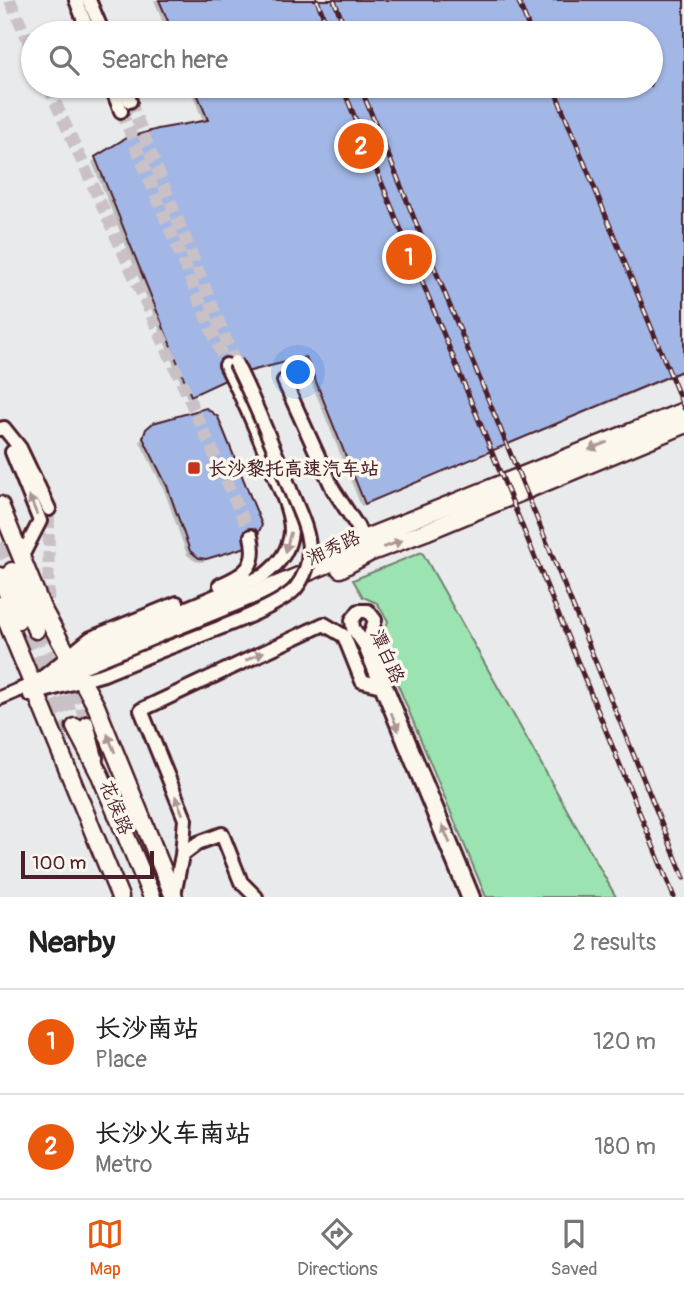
<!DOCTYPE html>
<html lang="en">
<head>
<meta charset="utf-8">
<style>
  :root { --surface:#fff; --page:#f6f6f6; --text:#222; --muted:#767676; --line:#e0e0e0; --accent:#ea580c }
  body { margin:0; font-family:Pangolin,"LXGW WenKai TC",sans-serif; background:var(--page); color:var(--text) }
  .scale { position:absolute; left:21px; bottom:18px; width:133px; box-sizing:border-box; padding-left:7px; border:4px solid #4a1f2b; border-top:0; font-size:19px; line-height:24px; white-space:nowrap; color:#4a1f2b; -webkit-text-stroke:5px #fbf7ec; paint-order:stroke }
  .you { position:absolute; left:299px; top:373px; width:24px; height:24px; margin:-18px; border:5px solid #fff; border-radius:50%; background:#1a73e8; box-shadow:0 0 0 10px #1a73e833 }
  .badge { display:grid; place-items:center; width:46px; height:46px; border-radius:50%; background:var(--accent); color:#fff; font-size:23px; font-weight:700 }
  .pin { position:absolute; translate:-50% -50%; border:4px solid #fff; box-shadow:0 2px 7px #0006 }
  .list { margin:0; padding:0; list-style:none }
  h2 { display:flex; justify-content:space-between; align-items:center; height:91px; margin:0; padding:0 28px; font-size:30px }
  h2 small { font-size:23px; font-weight:400; color:var(--muted) }
  .list li { display:grid; grid-template-columns:46px 1fr auto; gap:21px; align-items:center; box-sizing:border-box; height:105px; padding:0 28px; border-top:2px solid var(--line) }
  .list b { display:block; font-size:26px; white-space:nowrap }
  .list p { margin:0; font-size:23px; white-space:nowrap; color:var(--muted) }
  .list em { font-size:23px; font-style:normal; color:var(--muted) }
  .icon { flex:none; width:38px; height:38px; fill:none; stroke:currentColor; stroke-width:2; stroke-linecap:round; stroke-linejoin:round }
  .map { position:relative; flex:none; width:684px; height:897px; overflow:hidden }
  .search { position:absolute; background:var(--surface); box-shadow:0 2px 5px #0004; left:21px; right:21px; top:21px; height:77px; display:flex; align-items:center; gap:18px; box-sizing:border-box; padding:0 24px; border-radius:38px; color:var(--muted); font-size:26px }
  .sheet { height:301px; background:var(--surface) }
  nav { display:flex; justify-content:space-around; align-items:center; box-sizing:border-box; height:98px; border-top:2px solid var(--line); background:var(--surface); font-size:19px; color:var(--muted) }
  nav a { display:grid; justify-items:center; gap:4px }
  nav .on { color:var(--accent) }
  .map>svg:first-child { display:block }
</style>
</head>
<body>
<div class="map">
<svg width="684" height="897" viewBox="0 0 684 897">
  <rect width="100%" height="100%" fill="#e9eaeb"/>
  <filter id="ink" filterUnits="userSpaceOnUse"><feTurbulence type="fractalNoise" baseFrequency=".0143" numOctaves="2"/><feDisplacementMap in="SourceGraphic" scale="14" xChannelSelector="R" yChannelSelector="G"/><feConvolveMatrix kernelMatrix="1 2 1 2 8 2 1 2 1" color-interpolation-filters="sRGB"/></filter>
  <g filter="url(#ink)">
    <path fill="#9be3b1" stroke="#72816e" stroke-width="2" d="M422,552L616,897H486L381,644L388,621L377,603L363,597L353,580Z"/>
    <path fill="#0003" d="M154,0H684V372L361,506L302,359L233,377L187,398L92,162L96,159L127,140L204,123L189,86H651V33H167Z
      M206,410L247,548L201,562L195,561L187,555L164,490L140,442L143,435L154,425Z"/>
    <path fill="#a2b7e5" stroke="#4a1f2b" stroke-width="2" d="M159,0H684V370L365,504L306,357L238,374L191,396L95,157L126,138L158,129L208,120L194,86H651V33H173Z
      M206,408L218,417L262,525L253,545L206,559L199,558L190,551L167,486L143,438L146,429L153,423Z"/>
    <g fill="none" stroke-linecap="round" stroke-linejoin="round">
      <path stroke="#c9c1c5" stroke-width="12" stroke-dasharray="12 6" stroke-linecap="butt" d="M10,0L33,52
        M48,86L251,536
        M130,101L235,362
        M121,111L226,365
        M48,618L49,509
        M68,674L87,723"/>
      <path stroke="#c9c1c5" stroke-width="16" stroke-dasharray="16 8" stroke-linecap="butt" d="M0,543L12,571
        M36,630L75,727
        M24,635L64,733"/>
      <defs>
        <path id="minor" d="M76,0L89,33
          M89,0L103,33
          M111,86L121,111
          M124,86L130,101
          M284,381L333,489L357,526L366,546
          M0,429L4,428L20,448L49,509
          M12,452L40,521L21,558
          M220,585C246,574 258,566 251,536
          M66,665L94,647L263,576C278,565 290,551 291,531C291,512 281,492 274,474C260,437 244,401 226,365
          M42,678L91,638L177,603
          M30,695L104,674L165,649
          M0,698L38,682
          M87,723L96,758
          M182,855L198,843L222,834L241,882L256,897
          M174,895L182,855L185,819L141,710L324,624L344,636L362,681L385,687
          M468,897L364,644L353,628L352,620L359,611H368L375,620L369,639V645L473,897"/>
        <path id="major" d="M0,505L42,608L96,706L174,897
          M340,569L369,553L425,532L684,425
          M12,571L36,630
          M0,576L18,620
          M0,605L120,897
          M33,685L345,557L363,539L684,411
          M75,727L100,775L152,897"/>
      </defs>
      <use href="#minor" stroke="#4a1f2b" stroke-width="18"/>
      <use href="#major" stroke="#4a1f2b" stroke-width="21"/>
      <use href="#minor" stroke="#fbf7ec" stroke-width="12"/>
      <use href="#major" stroke="#fbf7ec" stroke-width="16"/>
      <defs>
        <path id="rail" d="M317,0L330,33
          M334,0L347,33
          M518,0L531,33
          M342,86L674,897
          M360,86L684,878
          M553,86L684,408"/>
      </defs>
      <use href="#rail" stroke="#4a1f2b" stroke-width="5"/>
      <use href="#rail" stroke="#fbf7ec" stroke-width="2.5" stroke-dasharray="8" stroke-linecap="butt"/>
      <defs>
        <path id="minor-bridge" d="M165,649C196,636 274,611 295,589C304,578 309,564 309,550C309,529 297,508 290,489C273,446 256,404 235,362"/>
      </defs>
      <use href="#minor-bridge" stroke="#4a1f2b" stroke-width="18" stroke-linecap="butt"/>
      <use href="#minor-bridge" stroke="#fbf7ec" stroke-width="12"/>
    </g>
    <defs><path id="oneway-solid" d="M-6-.8H1V-3.2L6.5 0L1 3.2V.8H-6Z" transform="scale(1.75)"/></defs>
    <g fill="#ab9695">
      <use href="#oneway-solid" transform="translate(598 446) rotate(158)"/>
      <use href="#oneway-solid" transform="translate(33 505) rotate(-112)"/>
      <use href="#oneway-solid" transform="translate(288 542) rotate(105)"/>
      <use href="#oneway-solid" transform="translate(393 544) rotate(-20)"/>
      <use href="#oneway-solid" transform="translate(255 656) rotate(-25)"/>
      <use href="#oneway-solid" transform="translate(395 722) rotate(68)"/>
      <use href="#oneway-solid" transform="translate(111 743) rotate(-112)"/>
      <use href="#oneway-solid" transform="translate(179 805) rotate(-112)"/>
      <use href="#oneway-solid" transform="translate(446 834) rotate(-113)"/>
    </g>
  </g>
  <rect fill="#c8321e" stroke="#fbf7ec" stroke-width="2.5" x="187" y="461" width="14" height="14" rx="3.5"/>
  <g text-anchor="middle" stroke-width="7" stroke-linejoin="round" paint-order="stroke">
    <g font-size="19" font-weight="bold" fill="#4a1f2b" stroke="#fbf7ec" text-anchor="start">
      <text x="208" y="475">长沙黎托高速汽车站</text>
    </g>
    <g font-size="19" fill="#4a1f2b" stroke="#fbf7ec">
      <text transform="translate(333 547) rotate(-25)" y="7">湘秀路</text>
      <text transform="translate(388 656) rotate(66)" y="7">潭白路</text>
      <text transform="translate(117 807) rotate(68)" y="7">花侯路</text>
    </g>
  </g>
</svg>
<div class="scale">100 m</div>
<div class="you"></div>
<div class="pin badge" style="left:409px;top:257px">1</div>
<div class="pin badge" style="left:361px;top:146px">2</div>
<div class="search"><svg class="icon" aria-label="search" viewBox="0 0 24 24"><circle cx="10" cy="10" r="6"/><path d="M15 15l6 6"/></svg>Search here</div>
</div>
<section class="sheet">
<h2>Nearby<small>2 results</small></h2>
<ul class="list">
<li><span class="badge">1</span><div><b>长沙南站</b><p>Place</p></div><em>120 m</em></li>
<li><span class="badge">2</span><div><b>长沙火车南站</b><p>Metro</p></div><em>180 m</em></li>
</ul>
</section>
<nav>
<a class="on"><svg class="icon" aria-label="map" viewBox="0 0 24 24"><path d="M3 6l6-2 6 2 6-2v14l-6 2-6-2-6 2zM9 4v14M15 6v14"/></svg>Map</a>
<a><svg class="icon" aria-label="directions" viewBox="0 0 24 24"><path d="M12 3l9 9-9 9-9-9zM9 14v-3h6M13 9l2 2-2 2"/></svg>Directions</a>
<a><svg class="icon" aria-label="saved" viewBox="0 0 24 24"><path d="M7 4h10v16l-5-4-5 4z"/></svg>Saved</a>
</nav>
</body>
</html>
